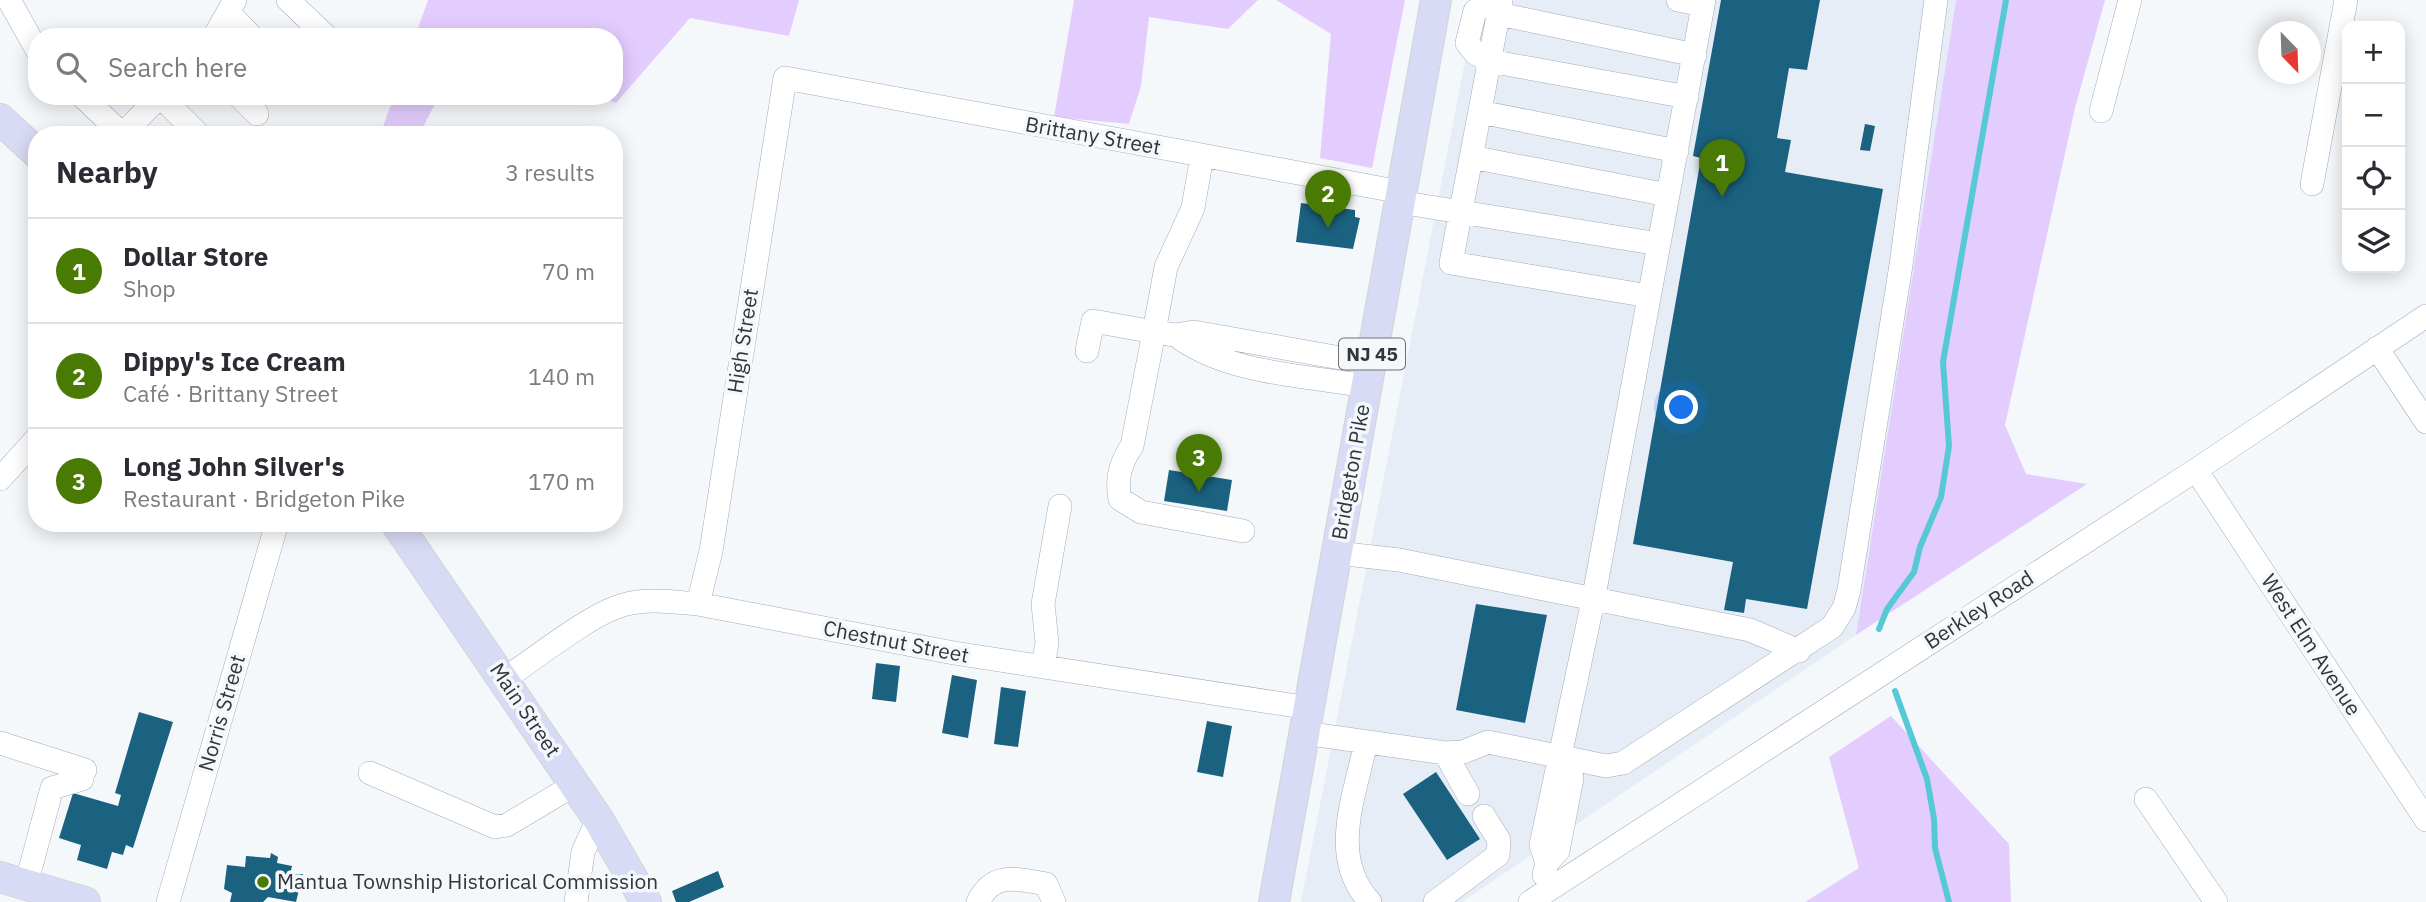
<!DOCTYPE html>
<html lang="en">
<head>
<meta charset="utf-8">
<style>
  :root { --surface:#fff; --page:#f7f7f7; --text:#2b2b33; --muted:#7c7c81; --line:#e1e1e2; --accent:#497a03 }
  body { margin:0; font-family:"IBM Plex Sans",sans-serif; background:var(--page); color:var(--text) }
  .controls { position:absolute; right:21px; top:21px; display:grid; overflow:hidden; border-radius:14px; box-shadow:0 4px 18px #0003 }
  .controls button { width:63px; height:63px; display:grid; place-items:center; padding:0; border:0; border-bottom:2px solid var(--line); background:var(--surface); color:var(--text); font:35px sans-serif }
  .compass { position:absolute; left:2258px; top:21px; width:63px; height:63px; border-radius:50%; background:var(--surface); box-shadow:0 4px 18px #0003; rotate:157deg }
  .you { position:absolute; left:1682px; top:408px; width:24px; height:24px; margin:-18px; border:5px solid #fff; border-radius:50%; background:#1a73e8; box-shadow:0 0 0 10px #1a73e833 }
  .badge { display:grid; place-items:center; width:46px; height:46px; border-radius:50%; background:var(--accent); color:#fff; font-size:23px; font-weight:700 }
  .pin { position:absolute; translate:-50% -58px; filter:drop-shadow(0 2px 4px #0008) }
  .pin::after { content:''; position:absolute; top:37px; width:24px; height:21px; background:inherit; clip-path:polygon(0 0,100% 0,50% 100%) }
  .list { margin:0; padding:0; list-style:none }
  h2 { display:flex; justify-content:space-between; align-items:center; height:91px; margin:0; padding:0 28px; font-size:30px }
  h2 small { font-size:23px; font-weight:400; color:var(--muted) }
  .list li { display:grid; grid-template-columns:46px 1fr auto; gap:21px; align-items:center; box-sizing:border-box; height:105px; padding:0 28px; border-top:2px solid var(--line) }
  .list b { display:block; font-size:26px; white-space:nowrap }
  .list p { margin:0; font-size:23px; white-space:nowrap; color:var(--muted) }
  .list em { font-size:23px; font-style:normal; color:var(--muted) }
  .icon { flex:none; width:38px; height:38px; fill:none; stroke:currentColor; stroke-width:2; stroke-linecap:round; stroke-linejoin:round }
  .map { position:relative; flex:none; width:2426px; height:902px; overflow:hidden }
  .search { position:absolute; background:var(--surface); box-shadow:0 4px 18px #0003; left:28px; top:28px; width:595px; height:77px; display:flex; align-items:center; gap:18px; box-sizing:border-box; padding:0 24px; border-radius:28px; color:var(--muted); font-size:26px }
  .panel { position:absolute; background:var(--surface); box-shadow:0 4px 18px #0003; left:28px; top:126px; width:595px; height:406px; border-radius:28px }
  .map>svg:first-child { display:block }
</style>
</head>
<body>
<div class="map">
<svg width="2426" height="902" viewBox="0 0 2426 902">
  <rect width="100%" height="100%" fill="#f5f8fb"/>
  <path fill="#e6edf6" d="M1477,0H1956L1856,635L1462,902H1301Z"/>
  <path fill="#e3cdfe" d="M428,0H799L789,36L690,18L616,103L597,96H614V37H415Z
    M1074,0H1258L1228,29L1149,17L1141,86L1129,124L1054,117Z
    M1276,0H1405L1372,168L1320,158L1331,34Z
    M1956,0H2105L2075,108L2005,425L2026,474L2087,484L1856,635Z
    M394,96H439L419,135H380Z
    M1891,716L2009,844L2011,902H1805L1859,868L1829,757Z"/>
  <g fill="none" stroke-linecap="round" stroke-linejoin="round">
    <path stroke="#56c8d6" stroke-width="6" d="M1879,629L1887,609L1914,572L1920,547L1941,497L1949,446L1943,362L2006,0
      M1895,691L1927,779L1934,819L1935,848L1949,902"/>
  </g>
  <path fill="#1a6280" d="M1721,0H1820L1807,70L1789,68L1777,138L1791,140L1785,172L1883,189L1807,609L1746,599L1744,613L1724,610L1733,562L1633,544L1701,158L1693,156Z
    M1865,124L1875,126L1870,151L1860,150Z
    M1301,203L1355,210V217L1360,218L1353,249L1296,242Z
    M1169,470L1232,480L1227,511L1164,501Z
    M1476,604L1547,615L1525,723L1456,710Z
    M876,663L900,666L896,702L872,699Z
    M952,675L977,680L968,738L942,733Z
    M1001,687L1026,691L1018,747L994,744Z
    M139,712L173,722L133,848L126,845L123,855L112,852L107,869L77,860L81,845L59,838L73,793L118,806L121,795L115,793Z
    M1207,721L1232,726L1223,777L1197,772Z
    M1436,772L1480,839L1447,860L1403,794Z
    M271,853L278,857L277,863L292,866L290,875L303,874L296,902L268,897L263,902H230L232,893L224,889L227,865L245,867L246,856L270,858Z
    M718,871L724,887L689,902H676L672,891Z"/>
  <g fill="none" stroke-linecap="round" stroke-linejoin="round">
    <defs>
      <path id="minor" d="M9,0L37,50
        M288,0L327,37
        M1492,0L1475,11L1467,43L1475,53L1490,61L1687,97
        M1501,0L1451,263L1649,296
        M1678,0L1703,5
        M228,12L252,37
        M1499,14L1695,55
        M214,37L235,0
        M82,96L123,135
        M160,96L199,135
        M239,96L257,114
        M2101,111L2130,0
        M1480,112L1677,151
        M122,135L160,96
        M1202,156L1193,208L1166,267L1154,332L1175,335L1194,332L1346,359L1374,346
        M1471,157L1668,195
        M2312,184L2346,0
        M1399,202L1659,244
        M1181,339C1232,374 1307,376 1366,386
        M2377,348L2426,422
        M1087,351L1093,321L1154,332L1132,446C1120,463 1116,479 1120,499L1141,512L1243,531
        M2196,470L2426,820
        M0,479L37,438
        M1337,553L1399,560L1750,630L1799,651
        M698,604L711,551L785,78L1401,192
        M1043,667L1047,643L1043,604L1060,506
        M504,679C535,659 590,614 623,605C647,598 674,602 698,604L954,653L1309,708
        M1304,733L1445,753L1463,752L1488,742L1606,766L1623,763L1832,627L1844,608L1849,590L1901,265L1936,0
        M1366,742C1355,796 1328,857 1370,902
        M0,743L85,770
        M1445,753L1468,794
        M370,773L495,827L507,825L574,785
        M2146,799L2216,902
        M1547,863L1541,845L1593,601L1704,0
        M1544,875L1547,863L1558,851L1572,778L1562,757
        M26,885L52,788L82,779
        M168,902L277,523
        M576,902L583,852L598,819
        M978,902C993,871 1017,879 1046,884L1054,902
        M1435,902L1498,855L1499,840L1484,816
        M1530,902L2196,470L2426,316"/>
      <path id="major" d="M0,119L37,153
        M396,523L598,819L646,902
        M0,877L85,902
        M1274,902L1436,0"/>
    </defs>
    <use href="#minor" stroke="#a0acbc" stroke-width="24"/>
    <use href="#major" stroke="#d2d3d4" stroke-width="32"/>
    <use href="#minor" stroke="#fff" stroke-width="23"/>
    <use href="#major" stroke="#d8dbf5" stroke-width="30"/>
  </g>
  <circle fill="#497a03" stroke="#f5f8fb" stroke-width="2.5" cx="263" cy="882" r="7"/>
  <g text-anchor="middle" stroke-width="7" stroke-linejoin="round" paint-order="stroke">
    <rect fill="#f5f8fb" stroke="#6c7075" stroke-width="2" x="1339" y="338.5" width="66" height="31" rx="5"/>
    <g font-size="19" font-weight="bold" fill="#31363c">
      <text x="1372" y="361">NJ 45</text>
    </g>
    <g font-size="21" fill="#31363c" stroke="#f5f8fb">
      <text transform="translate(1093 136) rotate(10)" y="7">Brittany Street</text>
      <text transform="translate(743 341) rotate(-81)" y="7">High Street</text>
      <text transform="translate(1351 472) rotate(-80)" y="7">Bridgeton Pike</text>
      <text transform="translate(1979 610) rotate(-33)" y="7">Berkley Road</text>
      <text transform="translate(896 642) rotate(11)" y="7">Chestnut Street</text>
      <text transform="translate(2311 645) rotate(57)" y="7">West Elm Avenue</text>
      <text transform="translate(525 710) rotate(56)" y="7">Main Street</text>
      <text transform="translate(222 713) rotate(-74)" y="7">Norris Street</text>
    </g>
    <g font-size="21" fill="#31363c" stroke="#f5f8fb" text-anchor="start">
      <text x="277" y="889">Mantua Township Historical Commission</text>
    </g>
  </g>
</svg>
<div class="controls">
<button>+</button>
<button>−</button>
<button><svg class="icon" aria-label="locate" viewBox="0 0 24 24"><circle cx="12" cy="12" r="6"/><path d="M12 2v4M12 18v4M2 12h4M18 12h4"/></svg></button>
<button><svg class="icon" aria-label="layers" viewBox="0 0 24 24"><path d="M12 4l9 5-9 5-9-5zM3 14l9 5 9-5"/></svg></button>
</div>
<svg class="compass" viewBox="-18 -18 36 36"><path d="M0-13l5 13h-10z" fill="#e53935"/><path d="M0 13l5-13h-10z" fill="#7c7c81"/></svg>
<div class="you"></div>
<div class="pin badge" style="left:1722px;top:197px">1</div>
<div class="pin badge" style="left:1328px;top:228px">2</div>
<div class="pin badge" style="left:1199px;top:492px">3</div>
<div class="search"><svg class="icon" aria-label="search" viewBox="0 0 24 24"><circle cx="10" cy="10" r="6"/><path d="M15 15l6 6"/></svg>Search here</div>
<section class="panel">
<h2>Nearby<small>3 results</small></h2>
<ul class="list">
<li><span class="badge">1</span><div><b>Dollar Store</b><p>Shop</p></div><em>70 m</em></li>
<li><span class="badge">2</span><div><b>Dippy's Ice Cream</b><p>Café · Brittany Street</p></div><em>140 m</em></li>
<li><span class="badge">3</span><div><b>Long John Silver's</b><p>Restaurant · Bridgeton Pike</p></div><em>170 m</em></li>
</ul>
</section>
</div>
</body>
</html>
